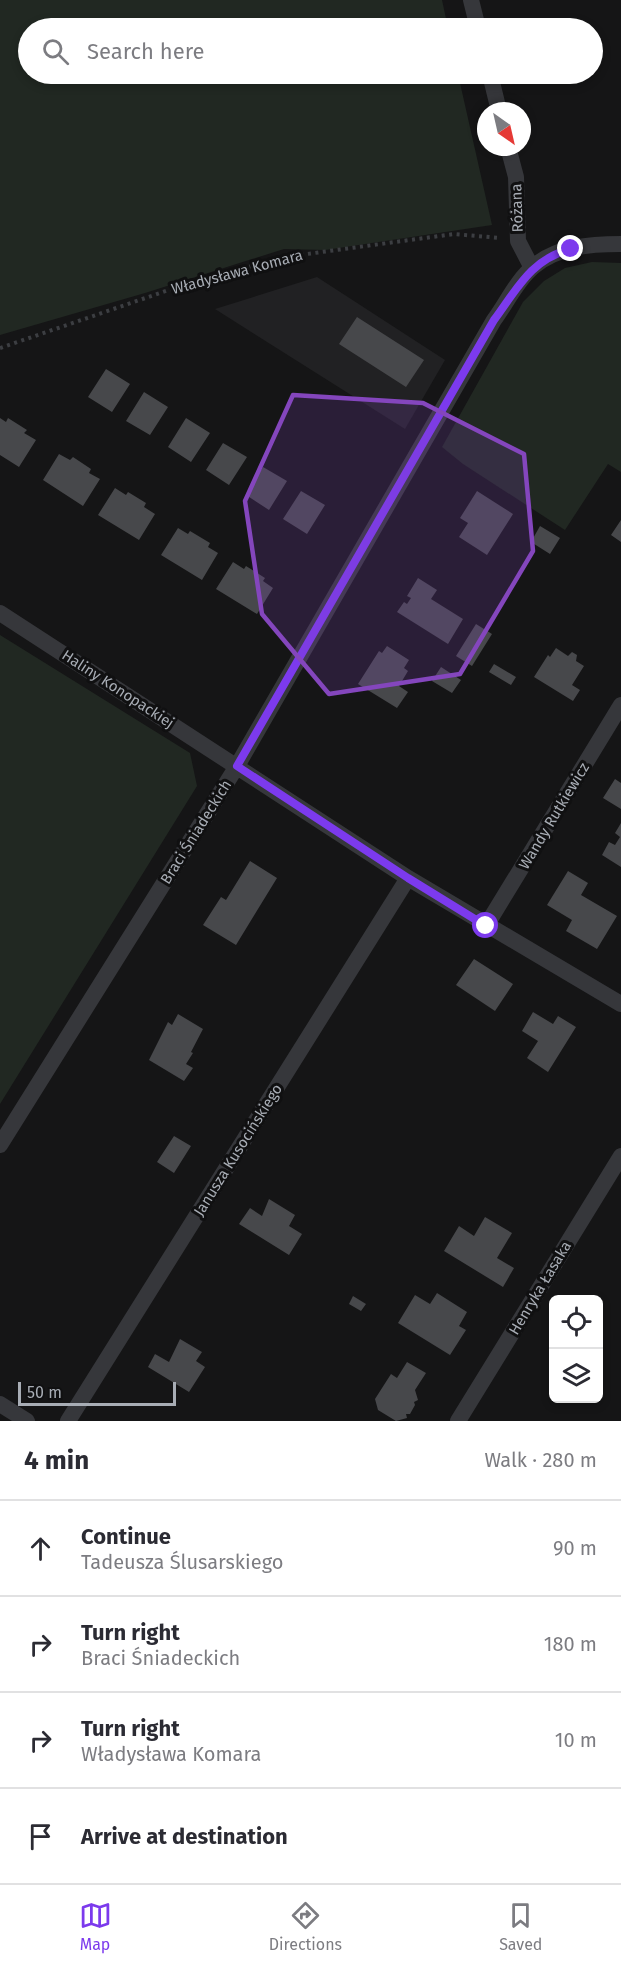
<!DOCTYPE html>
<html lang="en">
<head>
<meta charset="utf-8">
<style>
  :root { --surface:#fff; --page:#f7f7f7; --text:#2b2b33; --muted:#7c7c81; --line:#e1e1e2; --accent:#7c3aed }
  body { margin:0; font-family:"Fira Sans",sans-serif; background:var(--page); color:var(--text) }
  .controls { position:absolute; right:18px; bottom:18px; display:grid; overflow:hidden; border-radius:9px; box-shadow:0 3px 9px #0003 }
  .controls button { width:54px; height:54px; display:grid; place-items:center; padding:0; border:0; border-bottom:2px solid var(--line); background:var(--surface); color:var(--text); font:30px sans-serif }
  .compass { position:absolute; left:477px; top:102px; width:54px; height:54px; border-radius:50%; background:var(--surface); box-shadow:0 3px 9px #0003; rotate:146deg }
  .scale { position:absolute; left:18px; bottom:15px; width:158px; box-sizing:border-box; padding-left:6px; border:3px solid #a8adb5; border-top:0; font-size:16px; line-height:21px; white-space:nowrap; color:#a8adb5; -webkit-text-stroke:4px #101011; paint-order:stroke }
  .stop { position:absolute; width:18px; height:18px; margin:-14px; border:4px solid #7c3aed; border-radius:50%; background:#fff }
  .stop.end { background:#7c3aed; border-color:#fff; box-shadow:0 2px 6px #0008 }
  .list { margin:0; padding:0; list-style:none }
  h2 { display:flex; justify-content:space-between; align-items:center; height:78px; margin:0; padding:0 24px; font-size:26px }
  h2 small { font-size:20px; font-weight:400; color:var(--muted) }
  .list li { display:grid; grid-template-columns:39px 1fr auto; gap:18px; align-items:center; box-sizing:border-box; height:96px; padding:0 24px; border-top:2px solid var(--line) }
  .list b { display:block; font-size:22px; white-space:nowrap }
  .list p { margin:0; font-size:20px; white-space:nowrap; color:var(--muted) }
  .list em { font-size:20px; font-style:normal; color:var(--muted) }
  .icon { flex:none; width:33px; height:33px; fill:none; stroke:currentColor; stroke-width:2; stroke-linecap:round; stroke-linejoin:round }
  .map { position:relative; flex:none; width:621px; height:1421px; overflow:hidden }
  .search { position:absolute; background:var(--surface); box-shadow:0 3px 9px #0003; left:18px; right:18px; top:18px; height:66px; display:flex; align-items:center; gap:15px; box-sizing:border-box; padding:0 21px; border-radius:33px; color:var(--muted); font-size:22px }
  .sheet { height:462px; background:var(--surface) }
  nav { display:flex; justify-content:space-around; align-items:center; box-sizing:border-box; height:84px; border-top:2px solid var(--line); background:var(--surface); font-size:16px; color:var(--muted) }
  nav a { display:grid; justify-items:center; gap:3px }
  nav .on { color:var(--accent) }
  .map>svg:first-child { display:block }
</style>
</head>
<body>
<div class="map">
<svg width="621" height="1421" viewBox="0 0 621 1421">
  <rect width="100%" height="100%" fill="#151516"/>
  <path fill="#212123" d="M317,277L445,360L405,429L215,309Z"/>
  <path fill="#212822" d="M0,0H442L448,28H28V74H458L492,225L325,250L284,249L145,293L0,335Z
    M592,262L621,263V472L608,464L565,530L463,464L442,447L523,302L544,281L565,268Z
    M0,635L190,753L197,786L0,1104Z"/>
  <path fill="#47484b" d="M357,317L424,360L406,387L339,344Z
    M106,369L130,384L112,412L88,397Z
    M144,392L168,407L150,435L126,421Z
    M0,418L6,422L8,418L27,430L24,433L36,440L19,467L0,455Z
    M186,418L210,433L191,462L168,447Z
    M223,443L247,457L229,485L206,470Z
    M59,454L70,460L73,457L91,469L89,473L100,479L83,506L43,480Z
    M263,467L287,481L269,510L246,495Z
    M115,488L126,495L128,492L146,503L144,507L155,514L139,540L98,515Z
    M301,491L325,505L307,534L283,519Z
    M477,491L513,514L487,555L459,537L468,523L460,518Z
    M621,520V542L611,535Z
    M540,526L560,538L550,554L531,542Z
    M178,528L188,534L190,531L210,543L208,547L218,553L202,580L161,555Z
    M233,562L244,569L246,566L265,578L263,581L273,588L257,614L216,589Z
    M418,578L437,590L431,599L463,619L448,644L397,612L404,602L407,604L411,598L407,596Z
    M476,624L492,634L472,666L456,656Z
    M387,646L409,660L404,668L408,671L399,686L408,692L397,708L358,684L379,651L382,653Z
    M556,648L568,656L572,652L577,655L576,661L584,666L572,685L580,690L573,701L534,677L548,655L550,657Z
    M494,664L516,677L511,685L489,672Z
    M441,667L461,680L452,693L432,681Z
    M615,779L621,783V809L603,798Z
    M621,823V867L602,855L609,842L615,845L620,837L615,833Z
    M250,861L277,878L236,945L203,925L221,897L226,900Z
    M568,871L588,883L581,895L617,916L597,949L566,931L572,920L547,905Z
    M474,959L513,984L495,1011L456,985Z
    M533,1012L553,1024L558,1016L576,1027L548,1072L527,1058L538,1041L522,1031Z
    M178,1014L203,1029L191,1052L193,1053L186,1064L193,1068L184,1081L149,1060L168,1022L172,1025Z
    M174,1136L191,1146L174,1173L157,1162Z
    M269,1199L295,1215L289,1226L302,1234L289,1255L239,1224L250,1208L262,1216Z
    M485,1217L512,1233L497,1258L514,1268L503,1287L444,1251L459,1226L474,1236Z
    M437,1293L467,1312L459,1326L466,1330L450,1355L398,1323L415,1295L430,1304Z
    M353,1296L366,1304L361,1311L349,1304Z
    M180,1339L202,1352L196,1361L205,1367L189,1392L148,1367L155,1354L169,1362Z
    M407,1362L426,1373L415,1390L418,1400L414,1402L415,1405L410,1414H406L407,1418L396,1421L378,1410L375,1399L391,1374L397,1378Z"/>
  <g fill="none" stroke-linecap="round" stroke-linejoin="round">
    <path stroke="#3c3e42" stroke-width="4" stroke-dasharray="3 4.5" stroke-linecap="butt" d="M0,348L192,282L285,257L454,234L500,238"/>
    <path stroke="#36373b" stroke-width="16" d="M471,0L478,28
      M490,74L499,111
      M508,147L516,177L518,241L532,268
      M0,613L408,878L621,1004
      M486,926L621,705
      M0,1145L237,766L494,320C506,304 517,280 533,267C557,246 591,244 621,244
      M0,1404L27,1421
      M68,1421L408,878
      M458,1421L621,1156"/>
  </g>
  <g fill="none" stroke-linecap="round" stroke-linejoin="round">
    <path stroke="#7c3aed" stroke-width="8" d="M486,926L408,878L237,766L494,320C517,289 531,259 571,249"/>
  </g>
  <path fill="#8446bd" fill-opacity="0.2" stroke="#8446bd" stroke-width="4.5" stroke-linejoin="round" d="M293,395L423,403L524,454L533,551L460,674L329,694L262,614L245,501Z"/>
  <g text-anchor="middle" stroke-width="6" stroke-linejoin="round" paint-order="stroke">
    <g font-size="15" fill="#a8adb5" stroke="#101011">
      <text transform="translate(517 208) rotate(-92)" y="5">Różana</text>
      <text transform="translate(237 272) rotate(-15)" y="5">Władysława Komara</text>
      <text transform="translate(118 689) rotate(33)" y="5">Haliny Konopackiej</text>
      <text transform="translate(554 816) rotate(-59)" y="5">Wandy Rutkiewicz</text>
      <text transform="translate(196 832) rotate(-58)" y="5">Braci Śniadeckich</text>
      <text transform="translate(238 1150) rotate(-58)" y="5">Janusza Kusocińskiego</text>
      <text transform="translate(540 1288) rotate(-59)" y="5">Henryka Łasaka</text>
    </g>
  </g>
</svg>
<div class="controls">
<button><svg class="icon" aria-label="locate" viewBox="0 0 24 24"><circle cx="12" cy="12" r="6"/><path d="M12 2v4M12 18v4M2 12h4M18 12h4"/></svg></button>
<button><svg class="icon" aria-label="layers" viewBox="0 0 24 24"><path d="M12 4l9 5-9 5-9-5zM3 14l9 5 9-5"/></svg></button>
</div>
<svg class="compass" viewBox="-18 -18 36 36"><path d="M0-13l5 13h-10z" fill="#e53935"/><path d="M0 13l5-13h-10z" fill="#7c7c81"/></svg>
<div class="scale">50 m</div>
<div class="stop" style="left:486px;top:926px"></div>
<div class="stop end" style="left:571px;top:249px"></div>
<div class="search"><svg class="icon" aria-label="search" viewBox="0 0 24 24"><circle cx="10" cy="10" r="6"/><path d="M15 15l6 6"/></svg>Search here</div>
</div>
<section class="sheet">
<h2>4 min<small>Walk · 280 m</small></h2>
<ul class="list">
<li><svg class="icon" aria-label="ahead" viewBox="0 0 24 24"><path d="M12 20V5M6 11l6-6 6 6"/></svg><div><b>Continue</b><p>Tadeusza Ślusarskiego</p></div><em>90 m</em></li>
<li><svg class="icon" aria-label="right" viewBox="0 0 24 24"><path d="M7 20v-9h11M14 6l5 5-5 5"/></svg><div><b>Turn right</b><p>Braci Śniadeckich</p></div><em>180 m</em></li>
<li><svg class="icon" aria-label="right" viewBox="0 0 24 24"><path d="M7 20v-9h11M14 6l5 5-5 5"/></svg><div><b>Turn right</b><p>Władysława Komara</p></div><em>10 m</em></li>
<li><svg class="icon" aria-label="arrive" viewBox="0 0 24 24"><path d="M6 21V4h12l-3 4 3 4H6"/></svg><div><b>Arrive at destination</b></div></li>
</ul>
</section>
<nav>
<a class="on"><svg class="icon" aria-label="map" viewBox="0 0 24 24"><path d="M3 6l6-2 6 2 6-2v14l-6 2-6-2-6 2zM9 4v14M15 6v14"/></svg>Map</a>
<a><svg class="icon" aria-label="directions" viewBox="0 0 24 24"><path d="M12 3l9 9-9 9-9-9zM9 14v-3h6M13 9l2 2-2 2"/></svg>Directions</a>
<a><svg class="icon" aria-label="saved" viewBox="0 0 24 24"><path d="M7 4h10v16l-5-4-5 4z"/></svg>Saved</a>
</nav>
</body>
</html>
